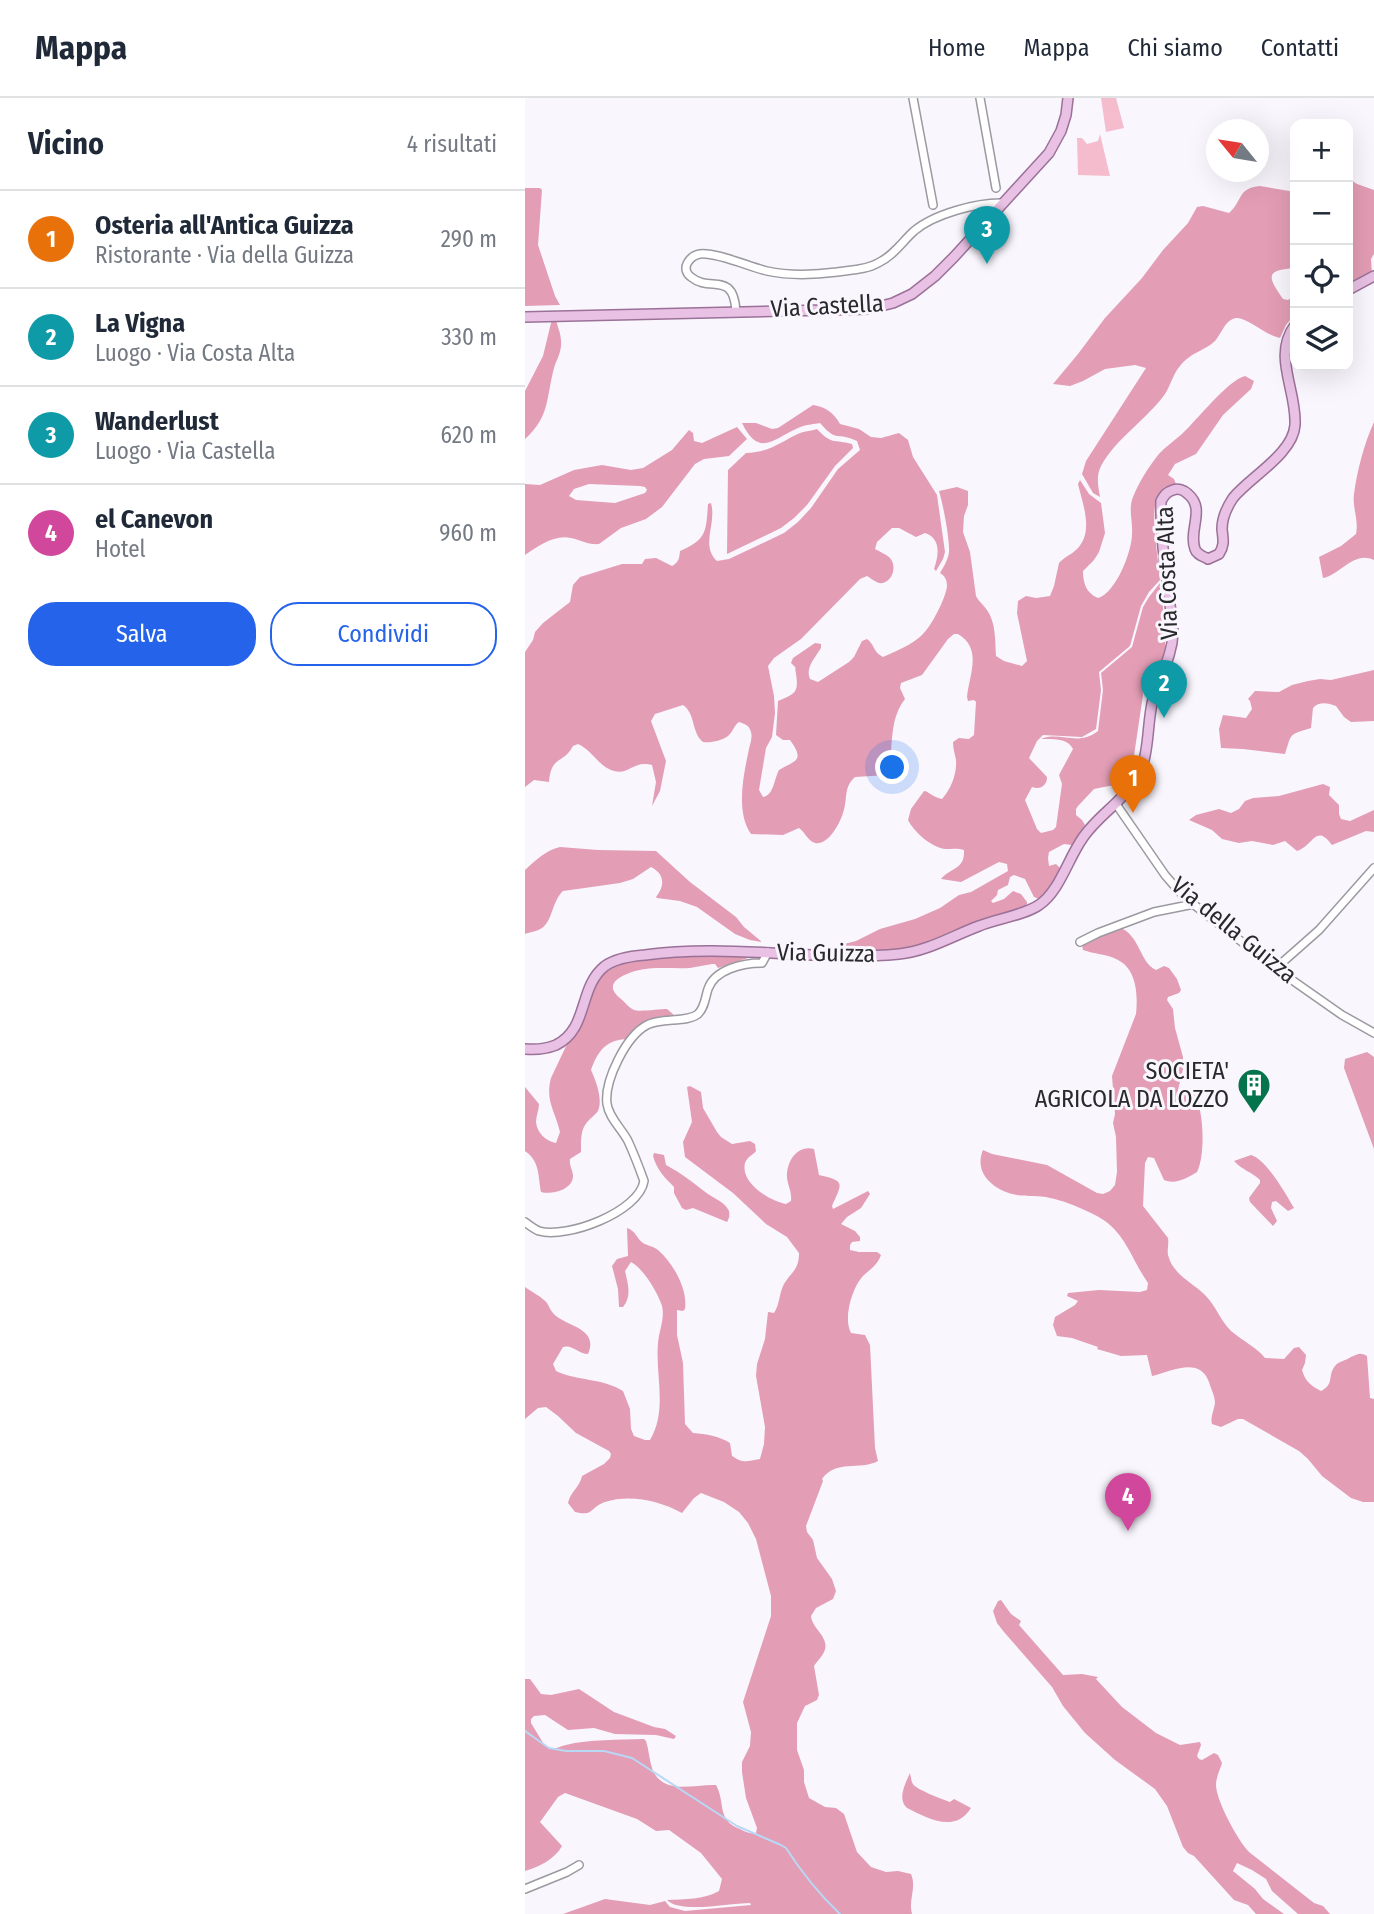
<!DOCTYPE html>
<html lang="it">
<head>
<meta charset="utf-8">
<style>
  :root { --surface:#fff; --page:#f2f2f3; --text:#1f2937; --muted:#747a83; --line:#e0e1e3; --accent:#2563eb }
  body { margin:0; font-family:"Fira Sans Condensed",sans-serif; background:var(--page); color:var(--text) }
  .controls { position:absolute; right:21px; top:21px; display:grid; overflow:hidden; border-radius:14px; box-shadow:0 7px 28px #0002 }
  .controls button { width:63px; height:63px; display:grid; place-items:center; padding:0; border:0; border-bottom:2px solid var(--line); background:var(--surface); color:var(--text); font:35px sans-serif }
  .compass { position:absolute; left:681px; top:21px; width:63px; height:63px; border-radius:50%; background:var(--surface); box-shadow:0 7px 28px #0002; rotate:300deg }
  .you { position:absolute; left:368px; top:670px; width:24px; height:24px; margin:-18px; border:5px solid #fff; border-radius:50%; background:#1a73e8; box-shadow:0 0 0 10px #1a73e833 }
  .badge { display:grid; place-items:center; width:46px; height:46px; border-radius:50%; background:var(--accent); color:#fff; font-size:23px; font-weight:700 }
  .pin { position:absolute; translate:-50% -58px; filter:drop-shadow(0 2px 4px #0008) }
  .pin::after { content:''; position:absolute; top:37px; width:24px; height:21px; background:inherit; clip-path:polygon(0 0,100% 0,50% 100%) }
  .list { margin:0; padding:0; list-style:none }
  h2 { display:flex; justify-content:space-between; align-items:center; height:91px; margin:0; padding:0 28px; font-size:30px }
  h2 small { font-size:23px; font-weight:400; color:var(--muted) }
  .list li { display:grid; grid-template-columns:46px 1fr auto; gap:21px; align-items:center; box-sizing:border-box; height:98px; padding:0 28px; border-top:2px solid var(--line) }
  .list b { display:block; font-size:26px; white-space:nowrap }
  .list p { margin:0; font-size:23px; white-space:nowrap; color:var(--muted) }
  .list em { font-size:23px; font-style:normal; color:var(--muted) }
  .actions { display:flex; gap:14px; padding:21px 28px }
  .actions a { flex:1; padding:16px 0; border:2px solid var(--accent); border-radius:28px; text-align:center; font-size:24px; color:var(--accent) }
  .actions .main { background:var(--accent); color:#fff }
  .icon { flex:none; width:38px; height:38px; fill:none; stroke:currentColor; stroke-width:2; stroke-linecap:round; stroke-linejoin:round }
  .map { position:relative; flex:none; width:849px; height:1816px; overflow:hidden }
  header { display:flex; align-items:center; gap:42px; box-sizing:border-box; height:98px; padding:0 35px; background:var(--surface); border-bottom:2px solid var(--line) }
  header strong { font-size:33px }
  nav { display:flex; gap:38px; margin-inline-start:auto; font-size:24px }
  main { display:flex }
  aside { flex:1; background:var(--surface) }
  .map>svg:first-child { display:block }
</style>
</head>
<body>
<header>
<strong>Mappa</strong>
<nav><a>Home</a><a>Mappa</a><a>Chi siamo</a><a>Contatti</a></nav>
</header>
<main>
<aside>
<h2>Vicino<small>4 risultati</small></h2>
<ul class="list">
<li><span class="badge" style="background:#e8710a">1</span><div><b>Osteria all'Antica Guizza</b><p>Ristorante · Via della Guizza</p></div><em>290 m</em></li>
<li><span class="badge" style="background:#0f9aa8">2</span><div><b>La Vigna</b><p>Luogo · Via Costa Alta</p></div><em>330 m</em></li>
<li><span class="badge" style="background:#0f9aa8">3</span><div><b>Wanderlust</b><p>Luogo · Via Castella</p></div><em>620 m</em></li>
<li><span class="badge" style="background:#d1479c">4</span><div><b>el Canevon</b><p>Hotel</p></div><em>960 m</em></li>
</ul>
<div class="actions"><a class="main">Salva</a><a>Condividi</a></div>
</aside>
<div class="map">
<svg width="849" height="1816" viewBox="0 0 849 1816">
  <rect width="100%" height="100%" fill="#f9f6fe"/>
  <path fill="#f5bcce" d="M576,0H591L599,30L581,34Z
    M575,36L585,78L553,77L552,40H557L562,46L573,43Z"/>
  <path fill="#e39db5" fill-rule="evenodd" d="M823,70L825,75L823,80L832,86L849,92V156L846,161L847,176L823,188V164L827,156L823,146Z
    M735,88L770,94V170C738,172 744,180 758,201L763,202L770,197V216L761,227L755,240C740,237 722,219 711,220C700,222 697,235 690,243C681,252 666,254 655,268C647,277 645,291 637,300C618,324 591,341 576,368C571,378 573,388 575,399L568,395L557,376L561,363L621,270L610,267L580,271L558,283L545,288L528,286L553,256L580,220L617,180L638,152L663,125L672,109L678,108L704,115C718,103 712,90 735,88Z
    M0,90H15L17,92L13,147L30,198L35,207L0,208Z
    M27,221H31C32,228 36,235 36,243C37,253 32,261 29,270C21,300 25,319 0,341V293L18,258Z
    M720,278L729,283L726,291L698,317L671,356L650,366L643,377L649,381L652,389C644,390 637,391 633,398C624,411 634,465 635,482L624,494L616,508L605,548L574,574L576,592L571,631L557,639L518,637L512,643L504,660L522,679C522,688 515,692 507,689L500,702L512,731L516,735L528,732L531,729L537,686L534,677L548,651C543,640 528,641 516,641C536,633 552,649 573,633L578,592L576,575L607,549L618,509L624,499L635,485C637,501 645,553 636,565C631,570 622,573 617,578L618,597L607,671L599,682L589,687L569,691L553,708L551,711V717L557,722L560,727L547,747L539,746L524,754L523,760L524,768L531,766L535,770L527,787L514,801L509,799L500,781L489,777L485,779L483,787L473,792L472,797L466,803L468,805L479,801L488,793L496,796L502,804V806L498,810L443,827L389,849L363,853L309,855L315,847L331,843L355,831L390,821L415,810L434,797L446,794L483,773L482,766L474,764L436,784L416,781C426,769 440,772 439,752C433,750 428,751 421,751C407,750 389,734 383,722L386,711L399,693C403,693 409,700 417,701C426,691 432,676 431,662C430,656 428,651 428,644L434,640L444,641L449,637L451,604L449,602L443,603L442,599C444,577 458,551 433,536H429L423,541L397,577L376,585L375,590L380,601C363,623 369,650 363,677L330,679C318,689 323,702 318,715C315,725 303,748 290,745C282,742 280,734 274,730L258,737L226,736C211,715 218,679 223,656C224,648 228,641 226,634C224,627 220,626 214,624C209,627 208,634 203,638C196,643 186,645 178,644C166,634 171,616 158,607L130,616L126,623L141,663L135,693L127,708L131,684L127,667C108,662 105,677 89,673C74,669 67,652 53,646L48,648C39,666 26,657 24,684L9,682L0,689V554L8,542L10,534L18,525L45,504L48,487L55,479L97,466H117L120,461L131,460L147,468C154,464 154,461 155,453C182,441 181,434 183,406L186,405C192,426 175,447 192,463L204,461L259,435L273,424L286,410L313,371L335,352L332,343C312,333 313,346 295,325C289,326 279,327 273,330C248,341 234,360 217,325H231L247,331L253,330L288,307C301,309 309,315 315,326L334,331L346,339L356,340L374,335L383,342L388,359L412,397L420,454L418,461L411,473L409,471C414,457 416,440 400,435L391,439L374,430H367L352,444L350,451C355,454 361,456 365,460C372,468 368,482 358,485C352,486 347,481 342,478L335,481L276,541L249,560L243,568L249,598L250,615L247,639L241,650L234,692L238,699C249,697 249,681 254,672C271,662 280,663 265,642H258L251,637L253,603C270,596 274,595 271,576C269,566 273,572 266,565L268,560L290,545L296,546V550C290,560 280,570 285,581L293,584L324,564L329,559L337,543L342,541C350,547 348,554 358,559C371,553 387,547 397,537C406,529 421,500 422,488C422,482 420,478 415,475C419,468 423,462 424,454C425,442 418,406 414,393L432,389L443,393V407L439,418L438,434L445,454L451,498C454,504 458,506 462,512C471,525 470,542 471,558L479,563L497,568L502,563L492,515L493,503L501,498L511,500L525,498L529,488L534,465C539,459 546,457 552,451C569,434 558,407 553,386L555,382L564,396L576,405L580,435L574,454L569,462L558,473C558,485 561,495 573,500C591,495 607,453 607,436C608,423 603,411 608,399C614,384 623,370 633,357C640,349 649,343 657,336C672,322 703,282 720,278Z
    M849,324V462C829,452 815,477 798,480L794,459L816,448L831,436C834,422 827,409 829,396C832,373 839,346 849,324Z
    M212,329L222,341L204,358L179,361L170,366L137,409L121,421L96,430L74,446C63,447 56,442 46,440C30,436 13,448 0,457V386L15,387L49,372L77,367L106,372L118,370L147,352L164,332L168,335L169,343L177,345ZM64,386L115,388L120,389L122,392L120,395L90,405L51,402L44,398L49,391Z
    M292,331C307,347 308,341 327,346L328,350L310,368L282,407L269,420L256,430L202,456L203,372L221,355C246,354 255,344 275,335C281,333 286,333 292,331Z
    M849,572V623L826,624L819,619L811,608C803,605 794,603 788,610L786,630C763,637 767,635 760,656L718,651L696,650L694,631L698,617L721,620L727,611L725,603L723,601L730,593L754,594L767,587L783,583L795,581L806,582Z
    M798,686L805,689L804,697L814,707V716L816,721L825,723L849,712V734L841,733L807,747C791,725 789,747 772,753L760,743L748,747L727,743L714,745L697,741L687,732L664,722L671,717L694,711L706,715L714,711L720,703L728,700L754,698Z
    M35,749L73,752L131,753L165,784L211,819L219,829L237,844L225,842L210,836L172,809L155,803L132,800L131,799C140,788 140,776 126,769L108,781L95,785L38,793C27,803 28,822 17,830C13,833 5,834 0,836V772C10,763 21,752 35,749Z
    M594,829C616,838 614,864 631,872L639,868L644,870L652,881L656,892L654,895L643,899L642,902L648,911L650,930L658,959V971L653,992L655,994L661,990L667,991C679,1007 681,1056 672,1074C662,1080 651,1087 639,1082L629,1060L623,1059L620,1065L618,1108L643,1140C644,1146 642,1152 643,1157C648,1177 667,1184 680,1197C691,1208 695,1222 706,1233C718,1243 731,1249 740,1260L759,1261L769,1250L774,1249L781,1257L780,1265L777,1272C780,1283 786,1288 796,1293C810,1286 802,1278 810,1268C814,1263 820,1263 826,1259C833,1256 835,1254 842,1258L845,1300L849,1301V1404H838L826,1400L797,1378L783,1361L774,1353L718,1321H713L696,1329L687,1326C685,1319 689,1313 690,1305C690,1298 686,1291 684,1284C675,1258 647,1273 627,1278L622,1257L596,1258L572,1251L573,1249L547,1240L532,1238L528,1227L530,1219L550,1207L553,1203L542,1198L543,1195L574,1192L615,1194L622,1192L623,1185C608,1164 602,1139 580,1123C569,1115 538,1102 525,1100C514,1097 503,1099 492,1097C470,1093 448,1076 458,1052L467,1056L522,1067L572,1095L578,1096L585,1093L590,1087L592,1074L591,1039L588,1025L590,1016L587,978L611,916C613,897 612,870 591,861C581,856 569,856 558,852L557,846Z
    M182,856L232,858V860H223L193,870L190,866H187C180,867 172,869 165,870C147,871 128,868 110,873C95,878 77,886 96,901C100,904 104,910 109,912C115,914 134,911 142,911L149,917C128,920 116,923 104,941C82,941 73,952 66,972C71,983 78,1001 73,1013C71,1016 68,1018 65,1021C55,1030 56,1041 56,1054L45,1061C44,1068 48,1072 48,1078C48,1092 26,1097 16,1094C13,1078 15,1063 0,1053V989L14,1006C14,1012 11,1018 11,1024C12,1035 21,1043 31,1045L35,1034C30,1012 20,1003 26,980L76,874L96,864L140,858Z
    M842,954L849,959V1051L819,970L820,961Z
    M165,988L176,994L178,1010L192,1034L196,1039L207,1046L225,1043L230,1046L231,1053C228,1057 222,1059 220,1065C215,1085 245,1103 261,1106L266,1103C267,1094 263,1088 262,1080C261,1064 272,1046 289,1051L294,1077C321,1083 317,1085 307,1108L308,1111L343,1093L345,1096L336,1110L322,1119L316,1126L330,1133L335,1139V1143L327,1144L325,1147V1152L334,1154H352L356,1157C352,1168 345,1171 337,1179C327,1191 318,1220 326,1235L340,1237L345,1247L350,1350L353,1363C334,1373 311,1361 297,1381L298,1383L281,1428L282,1434L288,1442L292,1460L307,1481L311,1493L308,1501L291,1510L286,1518C287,1531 306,1540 299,1554C297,1559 292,1563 289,1568L294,1597L292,1602L280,1608L272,1625V1652L279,1672V1684L284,1700L300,1709L311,1710L319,1716L332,1754L346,1769L361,1774L373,1773L386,1776C392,1790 383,1802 387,1816H38L80,1801L125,1807L140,1803L145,1809L160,1813L226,1807L225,1805C204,1805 156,1816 142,1802C160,1801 178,1802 194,1793L197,1781L176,1755L144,1732L131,1733L112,1721L40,1695L33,1699L15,1724L37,1748C30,1761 14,1769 0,1773V1581H5L16,1596L26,1597L54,1591L89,1614L129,1629L140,1631L151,1638L149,1641L131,1637L90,1636L69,1630L43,1632L20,1617L9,1618L6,1621V1625L20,1648C29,1653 32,1649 41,1647C63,1641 96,1642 119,1641L121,1643C124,1652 124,1661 127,1670C137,1698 168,1686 191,1687C201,1705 191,1722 215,1731C221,1734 224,1736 231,1735L232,1730L221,1700L217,1674V1664L225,1648L226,1634L218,1604L246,1518V1498L231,1441L223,1425L214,1414L199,1404L176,1395L169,1400L157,1415C135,1403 105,1396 80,1404C65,1409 69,1419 50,1414L43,1405C45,1394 55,1389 57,1378L79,1366L85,1360L86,1356L84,1353L51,1335L33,1318L21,1309L13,1310L0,1321V1189C7,1194 17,1199 22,1205C24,1208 25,1212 28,1215C38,1228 75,1229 63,1256C54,1256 47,1246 38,1249L28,1266L31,1273C52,1283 77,1280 98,1293L105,1311L106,1331L109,1338L120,1342H125C143,1311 130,1278 133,1245C134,1233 140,1220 137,1208C133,1195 118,1170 106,1164L100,1173C103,1186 107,1198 98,1209H94L93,1191L87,1168L92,1161L103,1158L102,1130C111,1133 111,1140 118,1145C123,1148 128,1148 133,1152C148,1165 163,1191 160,1211L158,1213L152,1212V1237L158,1265L160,1326L168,1335C181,1336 194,1338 205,1345L207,1358C219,1366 222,1363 235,1361L239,1346L240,1329L231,1278L232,1266L240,1241L243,1214L249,1215C255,1206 254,1195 259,1186C267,1173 274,1172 274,1155L262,1139L241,1126L208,1095L160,1059L158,1044L167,1024L162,989Z
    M129,1055L139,1057L141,1067C158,1076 168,1085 183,1096C190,1101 200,1104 204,1113C205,1118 204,1120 202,1124L168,1110L161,1112L157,1110L149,1095V1089C139,1079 132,1072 128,1058Z
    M726,1057C741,1061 761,1096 769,1110L763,1113L751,1103L747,1104L746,1110L752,1123L748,1128L725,1104L724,1100L735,1085V1082C727,1074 717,1072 709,1063Z
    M476,1502L486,1516L496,1523L494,1527L538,1577L557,1576L573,1579L571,1581L597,1609L631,1635L655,1647L675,1644L676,1647L672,1658L674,1661L677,1662L689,1655L693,1657L697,1665C695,1672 691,1679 691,1687C691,1702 713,1743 724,1754L789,1805L798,1808L805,1816H773L747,1793L741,1781L727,1772L712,1765L708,1773L730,1791L738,1801L759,1816H731L723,1807L709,1802L669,1758L663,1755L658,1749L642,1708L630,1691L590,1662L560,1635L538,1608L527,1589L479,1534L472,1525L468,1513L473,1503Z
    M385,1675C386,1679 386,1683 388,1686C390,1691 419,1702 425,1704L429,1701L446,1710C430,1736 402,1720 382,1710C372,1701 380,1686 385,1675Z"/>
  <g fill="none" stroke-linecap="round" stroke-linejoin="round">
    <path stroke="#b8d8f5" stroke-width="2" d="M0,1633L24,1650L41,1653H79L107,1660L212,1728L256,1747L261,1750C277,1775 294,1796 315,1816"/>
    <defs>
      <path id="minor" d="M388,0L408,107
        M455,0L471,90
        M211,213C208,172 185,195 166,179C155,171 164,158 175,156C191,154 225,169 242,173C265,178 289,177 312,174C325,172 341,172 353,165C368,158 377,144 389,133C409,116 453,104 479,105
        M591,706L640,777L659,799L757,875L817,917L849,935
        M555,844L573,835L629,814L669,806
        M751,870L794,832L849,770
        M0,1124C4,1127 9,1131 14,1133C42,1141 114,1114 119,1083C114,1069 109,1056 103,1043C97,1031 84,1020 82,1006C79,983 101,938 122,927C136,919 162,925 173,916C180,909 180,900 183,891C190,871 218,865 237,865L243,854
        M0,1791L42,1774L54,1767"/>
      <path id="major" d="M823,192L849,178
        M0,219L344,211L368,205L387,196L410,178L429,159L524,55L536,33L541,17L543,0
        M0,951C11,952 21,951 31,947C64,931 53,889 80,868C91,860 107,858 120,857C204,845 290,864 374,856C403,853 427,838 454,828C471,821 500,817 514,807C534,794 543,761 557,741C571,719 596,705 610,683C626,658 621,628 628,601C634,578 647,560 648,535C648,523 645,510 644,498C640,467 635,435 636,403C639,398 641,394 648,392C653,390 659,392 663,396C681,411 663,432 670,451C672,457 678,458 683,461L694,456C700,447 698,441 697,431C697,420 702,409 708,400C725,379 768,356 770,327C772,292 747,258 770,227"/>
    </defs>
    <use href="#minor" stroke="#9c9aa1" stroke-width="10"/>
    <use href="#major" stroke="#9b7198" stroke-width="12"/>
    <use href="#minor" stroke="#fff" stroke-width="7"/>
    <use href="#major" stroke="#e8c1e4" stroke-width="9"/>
  </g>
  <defs>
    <symbol id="building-pin" viewBox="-11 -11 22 30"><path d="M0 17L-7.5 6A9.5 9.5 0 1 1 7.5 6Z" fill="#05744d" stroke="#f9f6fe"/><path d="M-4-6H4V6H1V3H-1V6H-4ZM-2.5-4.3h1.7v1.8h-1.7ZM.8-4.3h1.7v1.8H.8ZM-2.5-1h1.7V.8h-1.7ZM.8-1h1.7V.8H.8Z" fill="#fff"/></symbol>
  </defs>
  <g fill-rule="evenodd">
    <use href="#building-pin" x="710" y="968" width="38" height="52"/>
  </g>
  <g text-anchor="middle" stroke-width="6" stroke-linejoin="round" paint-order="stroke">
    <g font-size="24" fill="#29282b" stroke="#f9f6fe">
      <text transform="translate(302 208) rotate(-3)" y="8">Via Castella</text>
      <text transform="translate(642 475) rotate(-92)" y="8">Via Costa Alta</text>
      <text transform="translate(709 832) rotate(39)" y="8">Via della Guizza</text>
      <text transform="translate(301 855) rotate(1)" y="8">Via Guizza</text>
    </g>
    <g font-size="24" fill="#29282b" stroke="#f9f6fe" text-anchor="end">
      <text x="704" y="981">SOCIETA'<tspan x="704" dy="28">AGRICOLA DA LOZZO</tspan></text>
    </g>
  </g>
</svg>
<div class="controls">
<button>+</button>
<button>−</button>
<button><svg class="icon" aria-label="locate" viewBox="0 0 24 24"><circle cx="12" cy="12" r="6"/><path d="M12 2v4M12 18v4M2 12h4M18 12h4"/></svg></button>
<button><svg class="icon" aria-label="layers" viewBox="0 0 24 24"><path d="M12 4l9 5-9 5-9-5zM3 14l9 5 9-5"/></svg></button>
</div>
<svg class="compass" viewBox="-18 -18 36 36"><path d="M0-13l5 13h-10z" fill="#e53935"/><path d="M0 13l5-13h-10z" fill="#747a83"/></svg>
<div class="you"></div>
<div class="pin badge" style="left:608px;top:715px;background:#e8710a">1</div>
<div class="pin badge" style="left:639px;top:620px;background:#0f9aa8">2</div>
<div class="pin badge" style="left:462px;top:166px;background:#0f9aa8">3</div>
<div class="pin badge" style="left:603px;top:1433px;background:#d1479c">4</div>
</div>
</main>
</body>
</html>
